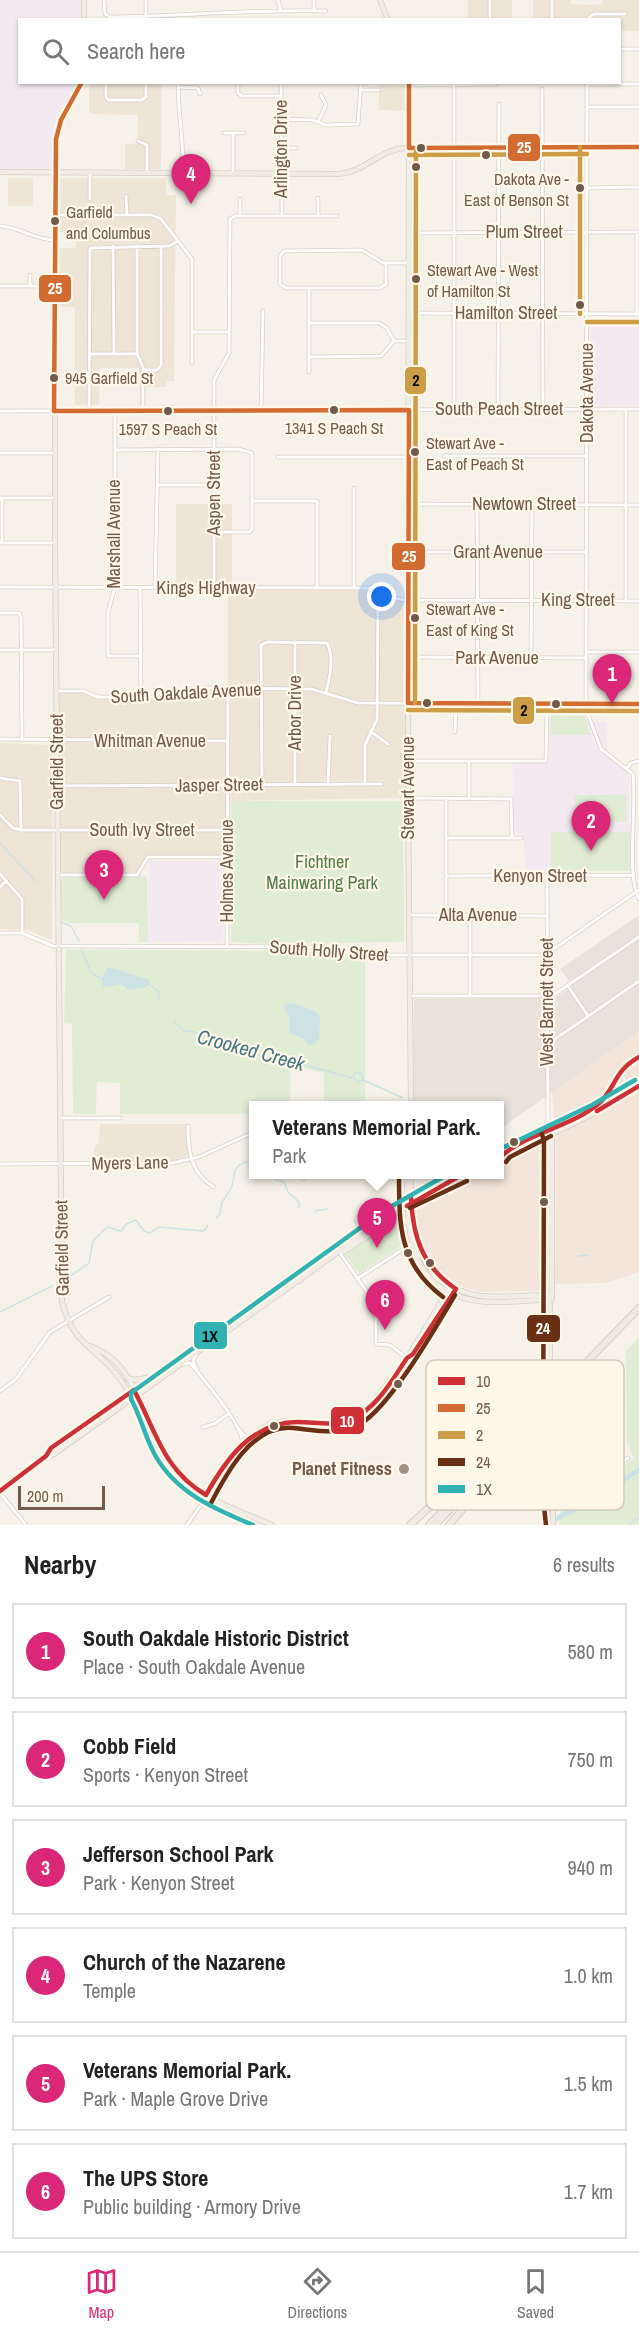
<!DOCTYPE html>
<html lang="en">
<head>
<meta charset="utf-8">
<style>
  :root { --surface:#fff; --page:#f6f6f6; --text:#222; --muted:#767676; --line:#e0e0e0; --accent:#db2777 }
  body { margin:0; font-family:"Archivo Narrow",sans-serif; background:var(--page); color:var(--text) }
  .scale { position:absolute; left:18px; bottom:15px; width:87px; box-sizing:border-box; padding-left:6px; border:3px solid #725b4c; border-top:0; font-size:16px; line-height:21px; white-space:nowrap; color:#725b4c; -webkit-text-stroke:4px #fef7ea; paint-order:stroke }
  .you { position:absolute; left:382px; top:597px; width:21px; height:21px; margin:-15px; border:4px solid #fff; border-radius:50%; background:#1a73e8; box-shadow:0 0 0 9px #1a73e833 }
  .badge { display:grid; place-items:center; width:39px; height:39px; border-radius:50%; background:var(--accent); color:#fff; font-size:20px; font-weight:700 }
  .pin { position:absolute; translate:-50% -50px; filter:drop-shadow(0 2px 3px #0008) }
  .pin::after { content:''; position:absolute; top:32px; width:21px; height:18px; background:inherit; clip-path:polygon(0 0,100% 0,50% 100%) }
  .popup { position:absolute; left:249px; top:1101px; width:255px; height:78px; box-sizing:border-box; display:grid; place-content:center; border-radius:0px; background:var(--surface); filter:drop-shadow(0 2px 4px #0005); font-size:20px; white-space:nowrap; color:var(--muted) }
  .popup b { font-size:22px; color:var(--text) }
  .popup::after { content:''; position:absolute; left:50%; top:100%; margin-left:-12px; border:12px solid transparent; border-top-color:var(--surface) }
  .list { margin:0; padding:0; list-style:none }
  h2 { display:flex; justify-content:space-between; align-items:center; height:78px; margin:0; padding:0 24px; font-size:26px }
  h2 small { font-size:20px; font-weight:400; color:var(--muted) }
  .list li { display:grid; grid-template-columns:39px 1fr auto; gap:18px; align-items:center; box-sizing:border-box; height:96px; margin:0 12px 12px; padding:0 12px; border:2px solid var(--line); border-radius:0px }
  .list b { display:block; font-size:22px; white-space:nowrap }
  .list p { margin:0; font-size:20px; white-space:nowrap; color:var(--muted) }
  .list em { font-size:20px; font-style:normal; color:var(--muted) }
  .icon { flex:none; width:33px; height:33px; fill:none; stroke:currentColor; stroke-width:2; stroke-linecap:round; stroke-linejoin:round }
  .map { position:relative; flex:none; width:639px; height:1525px; overflow:hidden }
  .search { position:absolute; background:var(--surface); box-shadow:0 2px 4px #0004; left:18px; right:18px; top:18px; height:66px; display:flex; align-items:center; gap:15px; box-sizing:border-box; padding:0 21px; border-radius:0px; color:var(--muted); font-size:22px }
  .sheet { height:726px; background:var(--surface) }
  nav { display:flex; justify-content:space-around; align-items:center; box-sizing:border-box; height:84px; border-top:2px solid var(--line); background:var(--surface); font-size:16px; color:var(--muted) }
  nav a { display:grid; justify-items:center; gap:3px }
  nav .on { color:var(--accent) }
  .map>svg:first-child { display:block }
</style>
</head>
<body>
<div class="map">
<svg width="639" height="1525" viewBox="0 0 639 1525">
  <rect width="100%" height="100%" fill="#f6f2e9"/>
  <path fill="#efe5d7" d="M468,0H512V19H468Z
    M533,0H571V4L588,5L602,4V0H639V31H620V20H533Z
    M89,83H162L161,169H125V144L138,143V115L92,114L89,111Z
    M379,86H405V111L379,110Z
    M8,178H33V206H8Z
    M62,178H166V195H176L174,381H166V387H146V405H140L139,368H100L99,405H75V307H58V248H76L75,232H59L58,182Z
    M176,504H232V583H176Z
    M228,588L380,590L398,599L409,600L408,798L231,801L230,785H228L227,857L146,858L139,874L57,875V691L79,690L94,697H176L203,689L228,688Z
    M0,743L53,745L52,940L27,930L0,929Z
    M100,1124H186L188,1156L172,1161L94,1162V1149L99,1142Z"/>
  <path fill="#f3e5da" d="M639,1031V1272L606,1283L555,1284L556,1141L552,1092Z
    M543,1141V1289L541,1291L483,1292L466,1288L442,1276L428,1261L420,1245L415,1229L416,1207L476,1175L500,1174V1163Z"/>
  <path fill="#e8e2db" d="M639,915V1031L500,1129V1106H413L414,999L555,998L573,986L560,969Z"/>
  <path fill="#f3e9f1" d="M0,0H81L82,19L20,20V82L79,83L55,126L52,163L49,168L0,169Z
    M591,317H639V405H591Z
    M550,705H581L587,722H607V756L629,774L630,832H610L575,824L572,832H552L551,871H526L523,833H514L513,763H550Z
    M149,861H224L223,941L148,942Z"/>
  <path fill="#e1ecd5" d="M550,707L582,708L591,735H551Z
    M574,795H626L627,822H577Z
    M231,801H403L404,942L267,944L231,942Z
    M575,824H605L610,832H630V871H551V832H572Z
    M147,876L148,942H139V923H71L61,920V881L63,878Z
    M66,950L319,951L365,959V1105H324V1073L291,1065L290,1105L254,1106V1114H120V1083L97,1082L96,1114H73L72,1024L64,1023Z
    M399,1220L406,1225L409,1241L359,1274L345,1254Z
    M639,1337V1525H560V1505L634,1459L627,1442L626,1351Z"/>
  <path fill="#cce2e5" d="M107,968C122,967 132,978 148,978L150,983L146,987L129,990L120,984L103,987L102,978Z
    M291,1003L313,1010L320,1016L319,1039L315,1044L309,1045L301,1037L289,1033L290,1019L284,1006Z
    M518,1463L526,1466L538,1485L533,1495C503,1504 494,1489 512,1464Z"/>
  <g fill="none" stroke-linecap="round" stroke-linejoin="round">
    <path stroke="#cce2e5" stroke-width="1.5" d="M0,843L35,881
      M61,922L71,926L79,941
      M82,950L91,973L102,979
      M148,984L158,991L160,1001
      M174,1021L185,1032L191,1031L277,1062H293L353,1078L359,1082L363,1080L403,1098
      M353,1077L355,1073H360L363,1078
      M274,1174L276,1180L284,1182L288,1192L299,1202V1208
      M315,1211L327,1209
      M216,1218L220,1214C220,1202 225,1199 231,1188C236,1178 230,1167 246,1162L254,1165
      M354,1220L355,1222
      M578,1256L588,1255
      M69,1277L89,1263L93,1241L107,1227L121,1231L126,1224L136,1220L144,1231L150,1233L159,1227L204,1231L208,1225
      M0,1312L52,1286
      M629,1525L639,1518"/>
    <path stroke="#cce2e5" stroke-width="5" d="M544,1525L595,1499L639,1470"/>
    <defs>
      <path id="minor" d="M104,0L105,14L110,17C182,16 253,9 326,11
        M146,0V20
        M278,0L281,11
        M314,0V10
        M552,0V20
        M490,20V0
        M587,20L593,14H625
        M620,49H639
        M106,82V97L108,100H142L146,97V82
        M178,82C178,114 184,142 183,173
        M238,82V93L242,96H281
        M281,82L282,216
        M587,82L586,709L601,749L633,774C637,804 626,877 639,899
        M587,84H639
        M409,85L496,84
        M178,87L198,88L200,94
        M542,89L543,409
        M361,90H379
        M587,107H639
        M282,119L312,120L326,125L358,124L361,82
        M318,122L326,105L321,95
        M224,133H244
        M233,133V174
        M138,141L147,145V173
        M282,148H296
        M90,173V199
        M587,188L639,187
        M126,196L127,215
        M240,199V216
        M56,215H152L161,219L192,259V363
        M318,216V198
        M0,226C20,227 34,240 55,240
        M410,233L639,232
        M113,246L114,354
        M137,246V354L143,367V411
        M386,263V284L380,288H286L280,284V256L284,251L362,250L383,263H409
        M30,275V286
        M0,286H55
        M409,313L639,314
        M637,314V232
        M309,323H379L387,328L394,341
        M193,332H229
        M394,341H409
        M89,354H137
        M309,357L381,356L394,341
        M143,370H157L161,365V246
        M309,372V288
        M498,409L499,104
        M454,410V85
        M0,411L639,409
        M89,411L90,248L169,246L178,241
        M115,411V587L108,612V656H141
        M261,411L263,311
        M115,450L238,449L252,453V529L249,532H214
        M0,453H55
        M444,456H587
        M278,457H407
        M158,485H214
        M0,498H55
        M2,498V542
        M252,501H317V588
        M409,504L639,505
        M477,504L478,704
        M0,543H55
        M409,552H587
        M0,587L374,588L398,599L409,600L639,601
        M140,587L141,697
        M155,587L158,449
        M214,588V380L229,353L230,219L235,216H337
        M354,588V488
        M626,600V409
        M0,613H19L21,617L22,739
        M0,650H56
        M587,652H639
        M409,657L586,658
        M531,658L532,504
        M57,691H83L98,697H168L209,688L311,689L358,703L639,704
        M371,732L388,744
        M455,732L456,704
        M0,739L227,741
        M408,761H546L547,704
        M469,761V798
        M627,768L631,763L639,761
        M0,778L20,781L21,830L13,828L0,815
        M262,783L261,645L267,642L327,643C334,656 330,678 326,692
        M295,783V642
        M328,783L330,736
        M365,783V745L377,719L378,598L380,590
        M57,786L382,784
        M409,798L511,799L512,838
        M446,798V915
        M21,830H227
        M446,838H521
        M0,874L22,899V933
        M58,875H137L148,857H227
        M446,876L634,875
        M547,876L548,1129
        M0,887L6,881
        M409,915L547,916
        M470,915V996
        M0,933H22L53,946L324,947L361,955H545L639,890
        M227,946L228,688
        M568,986L588,1016
        M409,996H552L639,937
        M548,1044L639,981
        M620,1070L630,1091
        M61,1118H120
        M188,1126C188,1151 191,1174 214,1187
        M0,1164L172,1163L199,1157L254,1132
        M303,1179L305,1174
        M340,1253L376,1305V1344L390,1345L407,1358
        M357,1279L411,1244
        M196,1355L193,1361L197,1370
        M183,1364L190,1363C201,1376 244,1427 242,1442
        M0,1391L16,1379L50,1332L109,1297
        M203,1427L214,1424L228,1414
        M238,1428L247,1439
        M0,1493L26,1525
        M550,1502L562,1500L628,1458
        M187,1525L201,1505"/>
      <path id="major" d="M84,0V20
        M380,0L388,20
        M82,82L61,120L55,143V543L62,1301C72,1346 99,1348 121,1380C143,1412 149,1455 175,1481C197,1502 227,1513 255,1525
        M409,82L408,798L411,1106
        M0,172L337,174C364,173 377,151 404,148L639,147
        M548,1129L547,1299L550,1304V1383
        M548,1129L552,1134V1296
        M500,1156H507L596,1112L639,1086
        M500,1157C526,1130 570,1127 598,1104C618,1088 606,1073 639,1057
        M407,1174C407,1230 407,1291 478,1301C502,1304 528,1300 552,1299
        M411,1174C411,1194 409,1216 413,1235C421,1267 450,1293 482,1296C505,1298 529,1295 552,1295
        M343,1252L396,1218H402L407,1222
        M300,1281L303,1275L333,1251
        M86,1345C144,1361 142,1435 176,1473C200,1499 240,1511 272,1525
        M407,1358C425,1347 443,1311 454,1292
        M127,1378L136,1380L150,1377
        M550,1423V1502L553,1507V1525
        M46,1456L54,1454L389,1216L442,1186
        M0,1491L46,1456L51,1448L385,1213L464,1174
        M205,1497C223,1462 261,1406 308,1425
        M201,1505L240,1452L261,1436L289,1427L343,1423L368,1409L407,1358L451,1286
        M547,1525V1508L550,1502"/>
      <path id="highway" d="M410,1525L526,1419
        M429,1525L639,1308
        M435,1525L574,1381
        M449,1525L521,1442"/>
    </defs>
    <use href="#minor" stroke="#d4cec7" stroke-width="4.5"/>
    <use href="#major" stroke="#d5cdc6" stroke-width="6"/>
    <use href="#highway" stroke="#d5cdc6" stroke-width="8"/>
    <use href="#minor" stroke="#fefdfc" stroke-width="3"/>
    <use href="#major" stroke="#f1ede5" stroke-width="4.5"/>
    <use href="#highway" stroke="#f0e9e4" stroke-width="6"/>
    <defs>
      <path id="major-bridge" d="M550,1383V1423"/>
    </defs>
    <use href="#major-bridge" stroke="#d5cdc6" stroke-width="6" stroke-linecap="butt"/>
    <use href="#major-bridge" stroke="#f1ede5" stroke-width="4.5"/>
    <defs>
      <path id="bus-1" d="M597,1111L639,1086
        M500,1157C529,1132 568,1128 597,1105C617,1089 611,1073 639,1057
        M411,1198C413,1237 422,1266 456,1289
        M407,1206L463,1174
        M134,1390C156,1431 163,1470 206,1495
        M0,1491L46,1456L51,1448L134,1390
        M206,1495C226,1459 252,1422 298,1422C316,1422 335,1427 352,1419C378,1407 392,1380 407,1358L413,1354L456,1289"/>
      <path id="bus-2" d="M409,82V148
        M409,148L639,147
        M54,411L409,410
        M54,411L56,139L61,120L82,82
        M408,703L409,410
        M408,703L639,704"/>
      <path id="bus-3" d="M580,147V314
        M409,155L587,154
        M587,322H639
        M415,703L416,148
        M408,710L639,711"/>
      <path id="bus-4" d="M541,1132L544,1140L543,1497L546,1525
        M506,1162L510,1157L551,1136
        M399,1174C399,1226 399,1264 443,1297
        M410,1208L467,1181
        M210,1505C226,1474 252,1424 293,1428C316,1430 338,1436 360,1424C390,1407 436,1327 455,1295"/>
      <path id="bus-5" d="M500,1149L592,1105L635,1080
        M253,1525C215,1509 176,1493 155,1455C145,1437 141,1417 131,1399V1393L385,1210L448,1174"/>
    </defs>
    <use href="#bus-1" stroke="#fef7ea" stroke-width="9"/>
    <use href="#bus-2" stroke="#fef7ea" stroke-width="9"/>
    <use href="#bus-3" stroke="#fef7ea" stroke-width="9"/>
    <use href="#bus-4" stroke="#fef7ea" stroke-width="9"/>
    <use href="#bus-5" stroke="#fef7ea" stroke-width="9"/>
    <use href="#bus-1" stroke="#ce3036" stroke-width="4.5"/>
    <use href="#bus-2" stroke="#d36c31" stroke-width="4.5"/>
    <use href="#bus-3" stroke="#cc9c46" stroke-width="4.5"/>
    <use href="#bus-4" stroke="#693016" stroke-width="4.5"/>
    <use href="#bus-5" stroke="#30b3b2" stroke-width="4.5"/>
  </g>
  <g fill="#725b4c" stroke="#fef7ea" stroke-width="2">
    <circle cx="421" cy="148" r="5"/>
    <circle cx="486" cy="155" r="5"/>
    <circle cx="416" cy="167" r="5"/>
    <circle cx="580" cy="188" r="5"/>
    <circle cx="55" cy="221" r="5"/>
    <circle cx="416" cy="279" r="5"/>
    <circle cx="580" cy="305" r="5"/>
    <circle cx="54" cy="378" r="5"/>
    <circle cx="334" cy="410" r="5"/>
    <circle cx="168" cy="411" r="5"/>
    <circle cx="415" cy="452" r="5"/>
    <circle cx="415" cy="618" r="5"/>
    <circle cx="427" cy="703" r="5"/>
    <circle cx="556" cy="704" r="5"/>
    <circle cx="514" cy="1142" r="5"/>
    <circle cx="544" cy="1202" r="5"/>
    <circle cx="408" cy="1253" r="5"/>
    <circle cx="430" cy="1263" r="5"/>
    <circle cx="398" cy="1384" r="5"/>
    <circle cx="274" cy="1426" r="5"/>
  </g>
  <circle fill="#a09083" stroke="#fef7ea" stroke-width="2" cx="404" cy="1469" r="6"/>
  <g text-anchor="middle" stroke-width="4.5" stroke-linejoin="round" paint-order="stroke">
    <g font-size="16" fill="#725b4c" stroke="#fef7ea" text-anchor="start">
      <text x="569" y="185" text-anchor="end">Dakota Ave -<tspan x="569" dy="21">East of Benson St</tspan></text>
      <text x="66" y="218">Garfield<tspan x="66" dy="21">and Columbus</tspan></text>
      <text x="427" y="276">Stewart Ave - West<tspan x="427" dy="21">of Hamilton St</tspan></text>
      <text x="65" y="384">945 Garfield St</text>
      <text x="334" y="434" text-anchor="middle">1341 S Peach St</text>
      <text x="168" y="435" text-anchor="middle">1597 S Peach St</text>
      <text x="426" y="449">Stewart Ave -<tspan x="426" dy="21">East of Peach St</tspan></text>
      <text x="426" y="615">Stewart Ave -<tspan x="426" dy="21">East of King St</tspan></text>
    </g>
    <g font-size="18" fill="#725b4c" stroke="#fef7ea">
      <text transform="translate(281 149) rotate(-90)" y="6">Arlington Drive</text>
      <text x="524" y="238">Plum Street</text>
      <text x="506" y="319">Hamilton Street</text>
      <text transform="translate(587 393) rotate(-90)" y="6">Dakota Avenue</text>
      <text x="499" y="415">South Peach Street</text>
      <text transform="translate(214 493) rotate(-90)" y="6">Aspen Street</text>
      <text x="524" y="510">Newtown Street</text>
      <text transform="translate(114 534) rotate(-90)" y="6">Marshall Avenue</text>
      <text x="498" y="558">Grant Avenue</text>
      <text x="206" y="594">Kings Highway</text>
      <text x="578" y="606">King Street</text>
      <text x="497" y="664">Park Avenue</text>
      <text transform="translate(186 693) rotate(-3)" y="6">South Oakdale Avenue</text>
      <text transform="translate(295 713) rotate(-90)" y="6">Arbor Drive</text>
      <text x="150" y="747">Whitman Avenue</text>
      <text transform="translate(57 762) rotate(-90)" y="6">Garfield Street</text>
      <text transform="translate(219 785) rotate(-1)" y="6">Jasper Street</text>
      <text transform="translate(408 788) rotate(-90)" y="6">Stewart Avenue</text>
      <text x="142" y="836">South Ivy Street</text>
      <text transform="translate(227 871) rotate(-90)" y="6">Holmes Avenue</text>
      <text x="540" y="882">Kenyon Street</text>
      <text x="478" y="921">Alta Avenue</text>
      <text transform="translate(329 951) rotate(4)" y="6">South Holly Street</text>
      <text transform="translate(547 1002) rotate(-90)" y="6">West Barnett Street</text>
      <text transform="translate(130 1163) rotate(-1)" y="6">Myers Lane</text>
      <text transform="translate(62 1248) rotate(-91)" y="6">Garfield Street</text>
    </g>
    <g font-size="18" fill="#547c47" stroke="#fef7ea">
      <text x="322" y="868">Fichtner<tspan x="322" dy="21">Mainwaring Park</tspan></text>
    </g>
    <g font-size="18" font-weight="bold" fill="#725b4c" stroke="#fef7ea" text-anchor="end">
      <text x="392" y="1475">Planet Fitness</text>
    </g>
    <g font-size="20" font-style="italic" fill="#477684" stroke="#fef7ea">
      <text transform="translate(251 1050) rotate(15)" y="7">Crooked Creek</text>
    </g>
  </g>
  <rect x="426" y="1360" width="198" height="150" rx="9" fill="#fef7ea" stroke="#d4c8bb" stroke-width="1.5"/>
  <rect x="438" y="1377" width="27" height="8" fill="#ce3036"/>
  <rect x="438" y="1404" width="27" height="8" fill="#d36c31"/>
  <rect x="438" y="1431" width="27" height="8" fill="#cc9c46"/>
  <rect x="438" y="1458" width="27" height="8" fill="#693016"/>
  <rect x="438" y="1485" width="27" height="8" fill="#30b3b2"/>
  <g font-size="16" fill="#725b4c">
    <text x="476" y="1387">10</text>
    <text x="476" y="1414">25</text>
    <text x="476" y="1441">2</text>
    <text x="476" y="1468">24</text>
    <text x="476" y="1495">1X</text>
  </g>
  <g stroke="#fef7ea" stroke-width="2">
    <rect x="507" y="133" width="34" height="29" rx="6" fill="#d36c31"/>
    <rect x="38" y="274" width="34" height="29" rx="6" fill="#d36c31"/>
    <rect x="404" y="366" width="23" height="29" rx="6" fill="#cc9c46"/>
    <rect x="391" y="542" width="35" height="29" rx="6" fill="#d36c31"/>
    <rect x="512" y="696" width="23" height="29" rx="6" fill="#cc9c46"/>
    <rect x="526" y="1314" width="35" height="29" rx="6" fill="#693016"/>
    <rect x="193" y="1321" width="35" height="29" rx="6" fill="#30b3b2"/>
    <rect x="330" y="1406" width="35" height="29" rx="6" fill="#ce3036"/>
  </g>
  <g font-size="16" text-anchor="middle" font-weight="bold" fill="#fff">
    <text x="524" y="153">25</text>
    <text x="55" y="294">25</text>
    <text x="409" y="562">25</text>
    <text x="543" y="1334">24</text>
    <text x="347" y="1427">10</text>
  </g>
  <g font-size="16" text-anchor="middle" font-weight="bold" fill="#111">
    <text x="416" y="386">2</text>
    <text x="524" y="716">2</text>
    <text x="210" y="1342">1X</text>
  </g>
</svg>
<div class="scale">200 m</div>
<div class="you"></div>
<div class="pin badge" style="left:612px;top:704px">1</div>
<div class="pin badge" style="left:591px;top:851px">2</div>
<div class="pin badge" style="left:104px;top:900px">3</div>
<div class="pin badge" style="left:191px;top:204px">4</div>
<div class="pin badge" style="left:377px;top:1248px">5</div>
<div class="popup"><b>Veterans Memorial Park.</b>Park</div>
<div class="pin badge" style="left:385px;top:1330px">6</div>
<div class="search"><svg class="icon" aria-label="search" viewBox="0 0 24 24"><circle cx="10" cy="10" r="6"/><path d="M15 15l6 6"/></svg>Search here</div>
</div>
<section class="sheet">
<h2>Nearby<small>6 results</small></h2>
<ul class="list">
<li><span class="badge">1</span><div><b>South Oakdale Historic District</b><p>Place · South Oakdale Avenue</p></div><em>580 m</em></li>
<li><span class="badge">2</span><div><b>Cobb Field</b><p>Sports · Kenyon Street</p></div><em>750 m</em></li>
<li><span class="badge">3</span><div><b>Jefferson School Park</b><p>Park · Kenyon Street</p></div><em>940 m</em></li>
<li><span class="badge">4</span><div><b>Church of the Nazarene</b><p>Temple</p></div><em>1.0 km</em></li>
<li><span class="badge">5</span><div><b>Veterans Memorial Park.</b><p>Park · Maple Grove Drive</p></div><em>1.5 km</em></li>
<li><span class="badge">6</span><div><b>The UPS Store</b><p>Public building · Armory Drive</p></div><em>1.7 km</em></li>
</ul>
</section>
<nav>
<a class="on"><svg class="icon" aria-label="map" viewBox="0 0 24 24"><path d="M3 6l6-2 6 2 6-2v14l-6 2-6-2-6 2zM9 4v14M15 6v14"/></svg>Map</a>
<a><svg class="icon" aria-label="directions" viewBox="0 0 24 24"><path d="M12 3l9 9-9 9-9-9zM9 14v-3h6M13 9l2 2-2 2"/></svg>Directions</a>
<a><svg class="icon" aria-label="saved" viewBox="0 0 24 24"><path d="M7 4h10v16l-5-4-5 4z"/></svg>Saved</a>
</nav>
</body>
</html>
